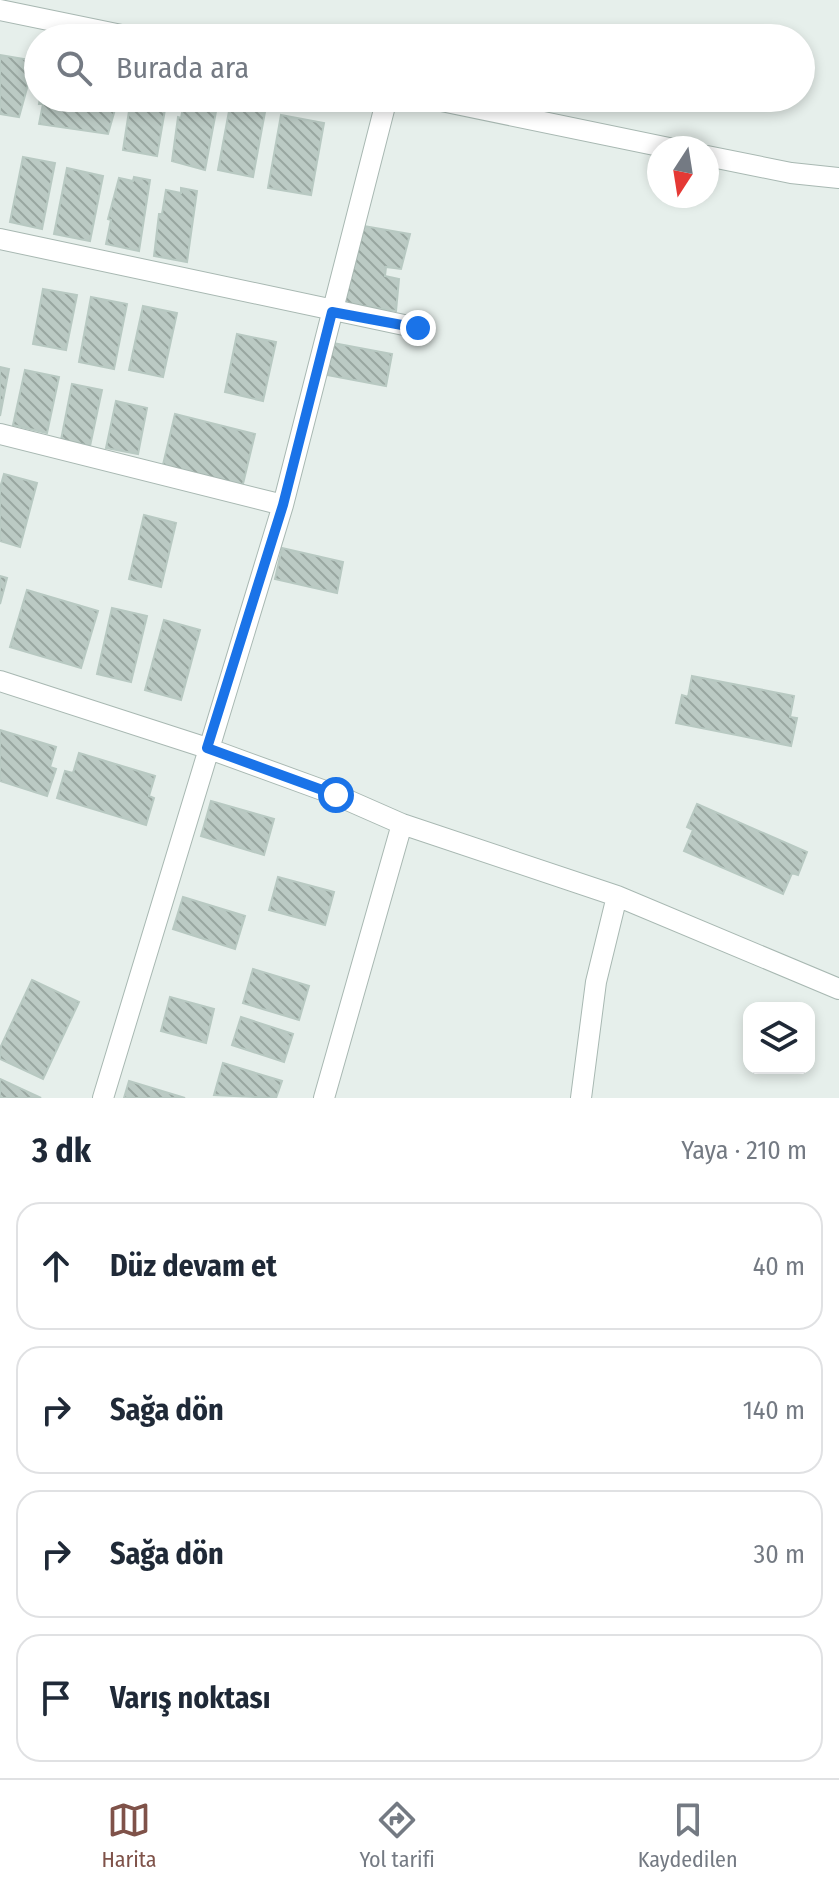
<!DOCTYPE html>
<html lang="tr">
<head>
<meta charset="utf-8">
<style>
  :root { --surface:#fff; --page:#f6f6f7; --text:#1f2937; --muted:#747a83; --line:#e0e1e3; --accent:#7f5249 }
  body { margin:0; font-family:"Fira Sans Condensed",sans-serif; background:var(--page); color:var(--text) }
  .controls { position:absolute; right:24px; bottom:24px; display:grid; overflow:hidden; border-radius:16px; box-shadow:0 4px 12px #0003 }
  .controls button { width:72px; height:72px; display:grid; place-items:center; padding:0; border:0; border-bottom:2px solid var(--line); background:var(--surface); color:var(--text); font:40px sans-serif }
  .compass { position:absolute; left:647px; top:136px; width:72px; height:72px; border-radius:50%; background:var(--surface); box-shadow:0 4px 12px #0003; rotate:192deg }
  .stop { position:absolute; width:24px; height:24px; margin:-18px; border:6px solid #1a73e8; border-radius:50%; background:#fff }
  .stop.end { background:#1a73e8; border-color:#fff; box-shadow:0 2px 8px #0008 }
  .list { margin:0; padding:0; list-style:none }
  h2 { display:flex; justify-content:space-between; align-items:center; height:104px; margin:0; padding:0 32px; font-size:34px }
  h2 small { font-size:26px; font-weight:400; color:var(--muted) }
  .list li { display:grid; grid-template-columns:52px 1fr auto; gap:24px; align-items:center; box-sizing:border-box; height:128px; margin:0 16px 16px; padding:0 16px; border:2px solid var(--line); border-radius:24px }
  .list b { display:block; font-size:30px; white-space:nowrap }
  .list em { font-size:26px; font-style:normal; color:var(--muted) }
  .icon { flex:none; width:44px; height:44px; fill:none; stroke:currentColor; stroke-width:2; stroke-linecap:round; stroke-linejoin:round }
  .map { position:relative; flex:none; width:839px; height:1098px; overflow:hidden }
  .search { position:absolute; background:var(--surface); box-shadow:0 4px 12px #0003; left:24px; right:24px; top:24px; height:88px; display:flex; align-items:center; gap:20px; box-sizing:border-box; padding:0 28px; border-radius:44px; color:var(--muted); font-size:30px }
  .sheet { height:680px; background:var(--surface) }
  nav { display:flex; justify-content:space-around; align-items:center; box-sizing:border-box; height:112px; border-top:2px solid var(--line); background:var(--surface); font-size:22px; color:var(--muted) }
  nav a { display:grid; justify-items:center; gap:4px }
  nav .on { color:var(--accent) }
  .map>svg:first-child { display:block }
</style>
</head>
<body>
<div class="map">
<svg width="839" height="1098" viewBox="0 0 839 1098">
  <defs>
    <pattern id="building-back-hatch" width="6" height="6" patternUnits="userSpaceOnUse" patternTransform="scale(2)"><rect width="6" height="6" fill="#bbcac4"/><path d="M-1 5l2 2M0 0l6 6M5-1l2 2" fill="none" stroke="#98a6a0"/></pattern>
  </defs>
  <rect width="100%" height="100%" fill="#e6efeb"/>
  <path fill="url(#building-back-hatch)" stroke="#b8c9c2" stroke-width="2" d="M0,55L30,60L26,80L29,81L19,117L0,114Z
    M40,98H115L118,99L108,134L39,124L43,104H39Z
    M131,98H167L157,156L123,150Z
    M185,98L218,101L205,170L172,161L178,117L181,118Z
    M230,106L265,112L253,177L218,170Z
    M281,115L324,123L311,195L268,188Z
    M23,157L55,163L42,229L10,222Z
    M67,168L103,176L90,241L54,234Z
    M134,177L150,180L139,251L106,244L111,220L108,219L119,178L133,181Z
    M181,188L197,191L187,262L154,256L159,214H162L166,190L181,193Z
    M358,225L410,234L401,269L386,267L385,276L399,279L396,311L344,303Z
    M43,289L77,295L66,350L33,344Z
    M91,297L127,304L114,369L79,362Z
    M143,306L177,313L163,377L129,370Z
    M237,334L276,342L263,401L225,392Z
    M333,343L392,354L386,386L327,375Z
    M0,367L9,369L0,416Z
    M25,370L59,377L47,433L13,425Z
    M72,384L102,390L90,446L61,440Z
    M116,401L147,408L138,454L106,448Z
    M175,414L255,434L242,488L162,469Z
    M4,474L37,483L20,547L0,541V488Z
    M144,515L176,523L161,587L129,579Z
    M282,548L343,562L337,593L275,579Z
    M0,576L7,578L0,604Z
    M27,590L98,611L81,668L10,647Z
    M112,608L147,616L131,682L97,674Z
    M164,620L200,630L181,700L145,690Z
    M692,676L794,696L790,717L797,718L791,746L676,723L682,695L688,697Z
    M0,730L56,747L50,767L56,769L47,796L0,781Z
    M79,753L155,776L149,796L154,798L146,825L57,798L65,771L73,773Z
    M211,801L274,819L264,855L201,836Z
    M697,804L807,852L798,875L792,873L783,894L684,851L693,830L687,827Z
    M278,877L334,892L325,925L269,910Z
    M183,897L245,916L235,949L173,929Z
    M253,969L309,986L299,1020L243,1003Z
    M32,980L79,1002L43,1079L0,1059V1048Z
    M170,997L214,1009L206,1043L161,1031Z
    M241,1017L293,1034L284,1062L232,1045Z
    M223,1063L282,1081L276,1098L214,1095Z
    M0,1079L41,1098H0Z
    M129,1081L185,1098H124Z"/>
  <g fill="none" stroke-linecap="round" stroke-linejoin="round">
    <defs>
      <path id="minor" d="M0,10L136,38
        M427,98L669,148
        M707,156L791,173L839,178
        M0,239L418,328
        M0,434L283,505
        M0,681L207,748L336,795L402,824L617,896L839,989
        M103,1098L283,505L387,98
        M324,1098L402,824
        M581,1098L596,982L617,896"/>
    </defs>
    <use href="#minor" stroke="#a8b8b2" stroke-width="22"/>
    <use href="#minor" stroke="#fff" stroke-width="20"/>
  </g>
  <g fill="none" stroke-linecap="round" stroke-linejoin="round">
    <path stroke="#1a73e8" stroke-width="10" d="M336,795L207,748L283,505L332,312L418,328"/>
  </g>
</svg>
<div class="controls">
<button><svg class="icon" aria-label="layers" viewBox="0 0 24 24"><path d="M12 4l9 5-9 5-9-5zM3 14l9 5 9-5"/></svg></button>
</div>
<svg class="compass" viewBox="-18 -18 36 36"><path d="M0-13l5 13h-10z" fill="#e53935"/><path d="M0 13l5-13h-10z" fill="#747a83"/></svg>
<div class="stop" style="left:336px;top:795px"></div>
<div class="stop end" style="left:418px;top:328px"></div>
<div class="search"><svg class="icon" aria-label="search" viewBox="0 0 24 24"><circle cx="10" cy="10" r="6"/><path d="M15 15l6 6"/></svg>Burada ara</div>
</div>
<section class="sheet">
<h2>3 dk<small>Yaya · 210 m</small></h2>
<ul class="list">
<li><svg class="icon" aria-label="ahead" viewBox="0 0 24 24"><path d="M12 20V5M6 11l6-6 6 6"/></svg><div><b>Düz devam et</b></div><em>40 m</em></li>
<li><svg class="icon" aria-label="right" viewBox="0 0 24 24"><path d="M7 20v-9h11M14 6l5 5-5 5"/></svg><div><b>Sağa dön</b></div><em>140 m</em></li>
<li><svg class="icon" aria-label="right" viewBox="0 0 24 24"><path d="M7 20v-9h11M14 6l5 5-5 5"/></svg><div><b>Sağa dön</b></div><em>30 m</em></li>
<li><svg class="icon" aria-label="arrive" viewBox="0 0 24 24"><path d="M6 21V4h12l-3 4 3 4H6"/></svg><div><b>Varış noktası</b></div></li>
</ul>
</section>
<nav>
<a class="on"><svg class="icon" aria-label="map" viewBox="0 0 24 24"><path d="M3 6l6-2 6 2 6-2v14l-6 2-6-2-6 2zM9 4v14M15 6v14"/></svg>Harita</a>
<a><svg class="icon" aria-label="directions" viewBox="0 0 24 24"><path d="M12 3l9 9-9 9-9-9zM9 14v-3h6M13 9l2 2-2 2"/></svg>Yol tarifi</a>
<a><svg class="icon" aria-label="saved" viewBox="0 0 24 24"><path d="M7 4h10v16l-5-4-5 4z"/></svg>Kaydedilen</a>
</nav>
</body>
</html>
